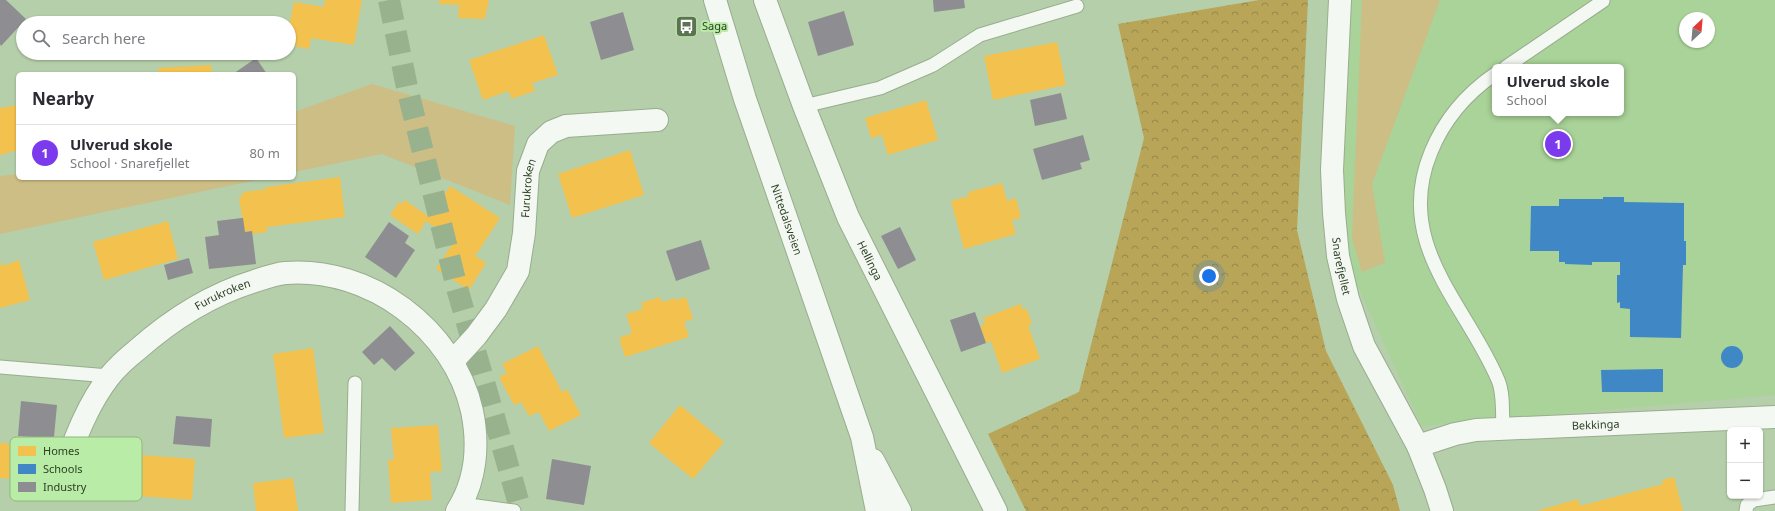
<!DOCTYPE html>
<html lang="en">
<head>
<meta charset="utf-8">
<style>
  :root { --surface:#fff; --page:#f2f2f3; --text:#2b2b33; --muted:#7c7c81; --line:#e1e1e2; --accent:#7c3aed }
  body { margin:0; font-family:"Noto Sans",sans-serif; background:var(--page); color:var(--text) }
  .controls { position:absolute; right:12px; bottom:12px; display:grid; overflow:hidden; border-radius:6px; box-shadow:0 1px 3px #0004 }
  .controls button { width:36px; height:36px; display:grid; place-items:center; padding:0; border:0; border-bottom:1px solid var(--line); background:var(--surface); color:var(--text); font:20px sans-serif }
  .compass { position:absolute; left:1679px; top:12px; width:36px; height:36px; border-radius:50%; background:var(--surface); box-shadow:0 1px 3px #0004; rotate:26deg }
  .you { position:absolute; left:1209px; top:276px; width:14px; height:14px; margin:-10px; border:3px solid #fff; border-radius:50%; background:#1a73e8; box-shadow:0 0 0 6px #1a73e833 }
  .badge { display:grid; place-items:center; width:26px; height:26px; border-radius:50%; background:var(--accent); color:#fff; font-size:13px; font-weight:700 }
  .pin { position:absolute; translate:-50% -50%; border:2px solid #fff; box-shadow:0 1px 4px #0006 }
  .popup { position:absolute; left:1492px; top:64px; width:132px; height:52px; box-sizing:border-box; display:grid; place-content:center; border-radius:6px; background:var(--surface); filter:drop-shadow(0 1px 3px #0005); font-size:13px; white-space:nowrap; color:var(--muted) }
  .popup b { font-size:15px; color:var(--text) }
  .popup::after { content:''; position:absolute; left:50%; top:100%; margin-left:-8px; border:8px solid transparent; border-top-color:var(--surface) }
  .list { margin:0; padding:0; list-style:none }
  h2 { display:flex; justify-content:space-between; align-items:center; height:52px; margin:0; padding:0 16px; font-size:17px }
  h2 small { font-size:13px; font-weight:400; color:var(--muted) }
  .list li { display:grid; grid-template-columns:26px 1fr auto; gap:12px; align-items:center; box-sizing:border-box; height:56px; padding:0 16px; border-top:1px solid var(--line) }
  .list b { display:block; font-size:15px; white-space:nowrap }
  .list p { margin:0; font-size:13px; white-space:nowrap; color:var(--muted) }
  .list em { font-size:13px; font-style:normal; color:var(--muted) }
  .icon { flex:none; width:22px; height:22px; fill:none; stroke:currentColor; stroke-width:2; stroke-linecap:round; stroke-linejoin:round }
  .map { position:relative; flex:none; width:1775px; height:511px; overflow:hidden }
  .search { position:absolute; background:var(--surface); box-shadow:0 1px 3px #0004; left:16px; top:16px; width:280px; height:44px; display:flex; align-items:center; gap:10px; box-sizing:border-box; padding:0 14px; border-radius:22px; color:var(--muted); font-size:15px }
  .panel { position:absolute; background:var(--surface); box-shadow:0 1px 3px #0004; left:16px; top:72px; width:280px; height:108px; border-radius:6px }
  .map>svg:first-child { display:block }
</style>
</head>
<body>
<div class="map">
<svg width="1775" height="511" viewBox="0 0 1775 511">
  <defs>
    <pattern id="forest-crowns" width="20" height="18" patternUnits="userSpaceOnUse"><rect width="20" height="18" fill="#b8a558"/><path d="M2 6a3 3 0 1 1 6 0M12 15a3 3 0 1 1 6 0" fill="none" stroke="#968849"/></pattern>
  </defs>
  <rect width="100%" height="100%" fill="#b4cfa9"/>
  <path fill="#a9d398" fill-rule="evenodd" d="M1341,0H1775V395L1422,426L1340,247ZM1685,18H1709V42H1685ZM1495,67H1621V113H1495Z"/>
  <path fill="#cdbe85" d="M1362,0H1440L1372,184L1385,263L1362,272L1352,238Z
    M372,84L515,126L510,205L382,154L294,172V112Z
    M18,174V178H266L0,234V176Z"/>
  <path fill="url(#forest-crowns)" d="M1259,0H1308L1297,230L1326,351L1393,485L1400,511H1026L988,434L1079,392L1144,138L1118,24Z"/>
  <path fill="#f2c14e" d="M325,0H362L354,45L311,38L309,49L289,45V27L294,2L324,7Z
    M439,0H489L485,19L458,18L459,5L439,4Z
    M544,35L558,75L532,83L535,91L511,99L509,91L483,100L469,60Z
    M1057,42L1066,85L993,100L984,56Z
    M211,65L212,74H159L158,68Z
    M926,100L938,140L888,155L882,135L871,138L865,118Z
    M18,105V150L0,155V108Z
    M630,150L644,195L572,218L558,174Z
    M340,177L345,217L267,227V232L252,234V231L245,232L239,199L244,192L266,189V187Z
    M1002,183L1007,201L1016,198L1021,218L1012,220L1016,234L964,249L951,201L969,196L968,192Z
    M450,186L500,218L476,255L471,253L486,263L469,290L436,269L455,240L426,221L418,234L390,215L399,202L402,204L405,200L429,217Z
    M168,221L178,259L104,280L93,242Z
    M19,260L30,300L0,308V261L2,266Z
    M660,297L662,302L676,298V300L686,297L693,319L684,322L689,337L625,357L619,338L632,333L626,314L643,309L641,303Z
    M1021,304L1023,310L1027,309L1032,324L1028,325L1040,359L1002,373L991,341L986,343L980,326L985,324L983,318Z
    M538,346L562,392L567,389L581,415L549,431L539,412L529,416L521,402L514,405L499,377L507,373L502,364Z
    M313,348L324,433L284,438L273,354Z
    M680,405L724,442L693,479L649,443Z
    M438,425L442,471L430,472L432,500L391,503L388,460H394L391,428Z
    M0,443L20,444L17,479L0,478Z
    M128,454L195,459L192,500L125,495V491L112,490L115,457L128,458Z
    M1674,477L1683,511H1537L1578,499L1580,506L1663,484L1662,480Z
    M293,478L298,511H256L253,483Z"/>
  <path fill="#3f88c5" d="M1603,197H1624V202L1684,203V241H1686V265H1683L1681,338L1630,337V309L1620,308V302L1617,303V275H1620V262H1592V265L1565,264V262H1559V251H1530L1531,206H1559V199H1603Z
    M1721 357a11 11 0 1 1 22 0a11 11 0 1 1-22 0Z
    M1663,369V392H1602L1601,370Z"/>
  <path fill="#8d8d92" d="M0,0H6L26,19L1,46L0,44Z
    M933,0H964L965,8L934,12Z
    M844,11L854,45L818,56L808,22Z
    M623,12L634,50L601,60L590,22Z
    M256,58L267,74H233Z
    M1061,93L1067,119L1035,126L1030,100Z
    M1083,135L1090,160L1080,163L1082,169L1042,180L1033,149Z
    M242,218H243L245,232L252,231L256,264L209,269L205,237L219,235L217,221Z
    M389,222L409,236L405,243L415,250L396,278L365,257Z
    M900,227L916,260L898,269L881,236Z
    M701,240L710,269L676,281L666,251Z
    M189,258L193,273L168,280L164,265Z
    M975,312L986,343L961,352L950,320Z
    M390,326L415,353L395,371L382,358L374,365L362,352Z
    M21,401L57,405L53,447L32,445L33,437L18,436Z
    M176,416L212,419L210,447L173,444Z
    M552,459L591,466L584,505L546,499Z"/>
  <g fill="none" stroke-linecap="round" stroke-linejoin="round">
    <path stroke="#99b28e" stroke-width="22" stroke-dasharray="22 11" stroke-linecap="butt" d="M389,0L408,92L457,288L521,511"/>
    <defs>
      <path id="service" d="M1506,67L1603,1
        M1495,74C1466,94 1444,120 1431,152C1393,244 1466,304 1498,380C1504,394 1502,414 1503,428
        M804,106L880,88L933,65L980,35L1077,6
        M0,367L109,376
        M462,504L514,511
        M352,511L355,383
        M1746,511L1747,505L1754,500L1775,497"/>
      <g id="minor">
        <path id="s1" d="M765,0L804,106L848,217L996,511"/>
        <path id="s2" d="M1340,0L1332,170L1334,213L1338,256L1348,299L1364,346L1418,446L1435,489L1442,511"/>
        <path id="s3" d="M453,361L476,336L496,309L518,271L524,233L528,171L538,144L551,132L566,126L657,120"/>
        <path id="s4" d="M1418,446L1455,434L1476,430L1775,417"/>
        <path id="s5" d="M56,489C71,451 84,409 109,377C117,367 127,358 137,350C172,319 209,295 255,281C264,278 275,274 285,273C369,266 454,329 472,411C479,445 476,481 457,511"/>
      </g>
      <g id="secondary">
        <path id="s6" d="M715,0L745,99L862,437L877,511"/>
        <path d="M873,460L900,511"/>
      </g>
    </defs>
    <use href="#service" stroke="#98ad8f" stroke-width="15"/>
    <use href="#minor" stroke="#98ad8f" stroke-width="24"/>
    <use href="#secondary" stroke="#98ad8f" stroke-width="24"/>
    <use href="#service" stroke="#f4f8f2" stroke-width="13"/>
    <use href="#minor" stroke="#f4f8f2" stroke-width="22"/>
    <use href="#secondary" stroke="#f4f8f2" stroke-width="22"/>
  </g>
  <defs>
    <symbol id="bus-square" viewBox="-11 -11 22 22"><rect x="-9" y="-9" width="18" height="18" rx="4" fill="#5c7253" stroke="#b9eca6"/><path d="M-5-6H5V4H4V6H2V4H-2V6H-4V4H-5ZM-3.5-4V0h7V-4ZM-3.5 1.2v1.5H-2V1.2ZM2 1.2v1.5H3.5V1.2Z" fill="#fff"/></symbol>
  </defs>
  <g fill-rule="evenodd">
    <use href="#bus-square" x="674" y="14" width="25" height="25"/>
  </g>
  <g text-anchor="middle" stroke-width="4" stroke-linejoin="round" paint-order="stroke">
    <g font-size="11" fill="#2c4024" stroke="#b9eca6" text-anchor="start">
      <text x="702" y="30">Saga</text>
    </g>
    <g font-size="11" fill="#2c4024" stroke="#b9eca6">
      <text dy="4" stroke="none"><textPath href="#s3" startOffset="195">Furukroken</textPath></text>
      <text dy="4" stroke="none"><textPath href="#s6" startOffset="231">Nittedalsveien</textPath></text>
      <text dy="4" stroke="none"><textPath href="#s1" startOffset="281">Hellinga</textPath></text>
      <text dy="4" stroke="none"><textPath href="#s2" startOffset="267">Snarefjellet</textPath></text>
      <text dy="4" stroke="none"><textPath href="#s5" startOffset="266">Furukroken</textPath></text>
      <text dy="4" stroke="none"><textPath href="#s4" startOffset="180">Bekkinga</textPath></text>
    </g>
  </g>
  <rect x="10" y="437" width="132" height="64" rx="6" fill="#b9eca6" stroke="#8fb87f" stroke-width="1"/>
  <rect x="18" y="446" width="18" height="10" fill="#f2c14e"/>
  <rect x="18" y="464" width="18" height="10" fill="#3f88c5"/>
  <rect x="18" y="482" width="18" height="10" fill="#8d8d92"/>
  <g font-size="11" fill="#2c4024">
    <text x="43" y="455">Homes</text>
    <text x="43" y="473">Schools</text>
    <text x="43" y="491">Industry</text>
  </g>
</svg>
<div class="controls">
<button>+</button>
<button>−</button>
</div>
<svg class="compass" viewBox="-18 -18 36 36"><path d="M0-13l5 13h-10z" fill="#e53935"/><path d="M0 13l5-13h-10z" fill="#7c7c81"/></svg>
<div class="you"></div>
<div class="pin badge" style="left:1558px;top:144px">1</div>
<div class="popup"><b>Ulverud skole</b>School</div>
<div class="search"><svg class="icon" aria-label="search" viewBox="0 0 24 24"><circle cx="10" cy="10" r="6"/><path d="M15 15l6 6"/></svg>Search here</div>
<section class="panel">
<h2>Nearby<small></small></h2>
<ul class="list">
<li><span class="badge">1</span><div><b>Ulverud skole</b><p>School · Snarefjellet</p></div><em>80 m</em></li>
</ul>
</section>
</div>
</body>
</html>
